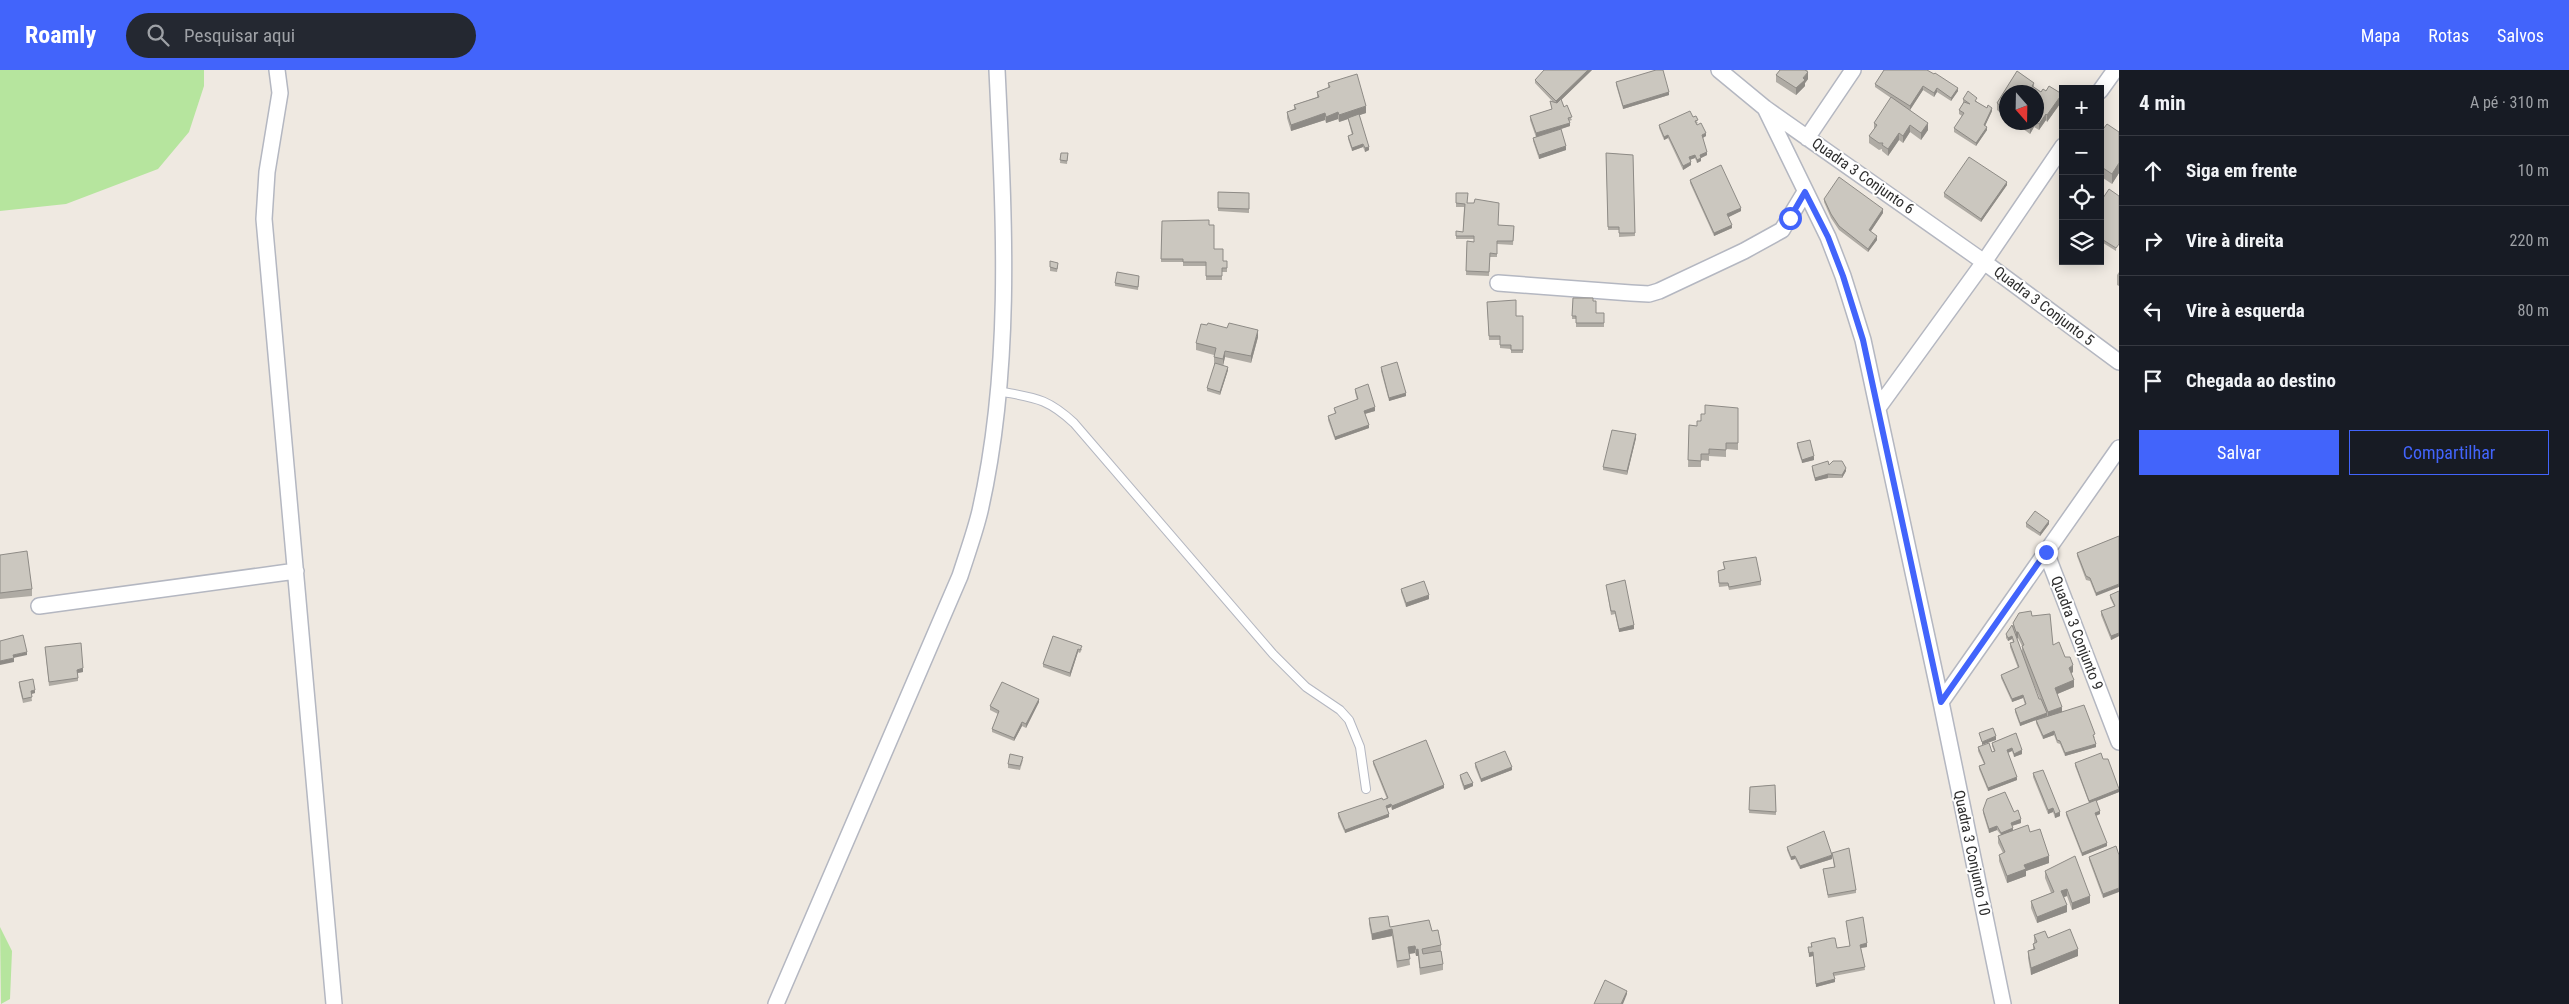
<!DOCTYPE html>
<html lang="pt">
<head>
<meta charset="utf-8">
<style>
  :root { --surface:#171b24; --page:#242831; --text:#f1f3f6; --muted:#9ea1a6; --line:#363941; --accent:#4264fb }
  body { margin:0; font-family:"Roboto Condensed",sans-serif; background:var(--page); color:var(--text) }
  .controls { position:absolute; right:15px; top:15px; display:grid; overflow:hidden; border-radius:0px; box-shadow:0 2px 12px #0003 }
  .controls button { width:45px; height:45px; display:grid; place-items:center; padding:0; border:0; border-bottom:1px solid var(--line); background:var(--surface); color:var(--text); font:25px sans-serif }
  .compass { position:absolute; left:1999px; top:15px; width:45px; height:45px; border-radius:50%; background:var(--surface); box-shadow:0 2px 12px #0003; rotate:160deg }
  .stop { position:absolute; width:15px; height:15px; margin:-11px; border:4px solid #4264fb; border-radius:50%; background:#fff }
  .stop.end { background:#4264fb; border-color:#fff; box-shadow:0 1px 5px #0008 }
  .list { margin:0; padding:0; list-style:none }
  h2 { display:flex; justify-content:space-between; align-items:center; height:65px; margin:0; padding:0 20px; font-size:21px }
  h2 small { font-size:16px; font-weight:400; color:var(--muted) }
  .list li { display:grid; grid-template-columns:32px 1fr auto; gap:15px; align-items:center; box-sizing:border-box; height:70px; padding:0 20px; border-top:1px solid var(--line) }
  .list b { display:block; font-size:19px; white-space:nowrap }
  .list em { font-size:16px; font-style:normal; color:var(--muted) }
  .actions { display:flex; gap:10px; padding:15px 20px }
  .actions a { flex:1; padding:11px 0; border:1px solid var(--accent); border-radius:0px; text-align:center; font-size:18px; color:var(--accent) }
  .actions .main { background:var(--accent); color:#fff }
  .icon { flex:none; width:28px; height:28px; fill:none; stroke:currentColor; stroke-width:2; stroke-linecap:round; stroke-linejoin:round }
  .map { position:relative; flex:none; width:2119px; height:934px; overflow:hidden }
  header { display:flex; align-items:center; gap:30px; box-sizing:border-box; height:70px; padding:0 25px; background:var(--accent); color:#fff }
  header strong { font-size:24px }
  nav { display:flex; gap:28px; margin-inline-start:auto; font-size:18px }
  .search { width:350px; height:45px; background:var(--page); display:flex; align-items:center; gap:12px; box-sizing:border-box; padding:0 18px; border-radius:28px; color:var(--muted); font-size:19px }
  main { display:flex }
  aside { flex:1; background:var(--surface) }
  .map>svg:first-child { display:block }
</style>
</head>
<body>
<header>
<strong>Roamly</strong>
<div class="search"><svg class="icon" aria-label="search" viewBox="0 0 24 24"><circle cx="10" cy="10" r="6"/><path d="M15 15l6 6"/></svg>Pesquisar aqui</div>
<nav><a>Mapa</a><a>Rotas</a><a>Salvos</a></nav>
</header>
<main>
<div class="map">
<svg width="2119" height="934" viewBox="0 0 2119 934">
  <rect width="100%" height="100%" fill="#efe9e1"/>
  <path fill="#b6e59e" d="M0,0H204V16L189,62L158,99L66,134L0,141Z
    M0,857L12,881L10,929L1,934Z"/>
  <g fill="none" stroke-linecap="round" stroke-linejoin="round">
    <defs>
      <path id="service" d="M998,321C1034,328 1046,327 1074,353L1273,584L1306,617L1340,640L1349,650L1360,677L1366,719"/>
      <path id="minor" d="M277,0L280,23L267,102L264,149L334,934
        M1719,0L1765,38L1984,192L2119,292
        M2100,21L2115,0
        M1765,38L1828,167L1843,206L1863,270L1941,632L2003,934
        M1807,68L1853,0
        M1498,213L1631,223L1649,224L1659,221L1744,181L1782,160L1805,122
        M1878,338L1984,192L2063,76
        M2046,482L2119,672
        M39,536L296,501
        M1941,632L2119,378
        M776,934L960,506C967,484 975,462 980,441C1013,295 1004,147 997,0"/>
    </defs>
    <use href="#service" stroke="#b4b7c1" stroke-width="10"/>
    <use href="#minor" stroke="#b4b7c1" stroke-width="18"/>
    <use href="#service" stroke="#fff" stroke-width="8"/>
    <use href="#minor" stroke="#fff" stroke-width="15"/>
  </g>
  <path fill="#afaba4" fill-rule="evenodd" d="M1592,0L1561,30L1564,37L1572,50L1569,51L1570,56L1561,59L1566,80L1539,89L1533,71V68L1536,67L1530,50V46L1552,39L1550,31L1553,32L1535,13V10Z
    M1780,0H1808L1807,1L1808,9L1805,13V16L1796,25L1776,12V5Z
    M1884,0H1927L1958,21L1951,31L1937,22L1934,27L1923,20L1910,40L1928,60L1921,70L1910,62L1903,73L1899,70L1888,86L1882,81V79L1879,80L1869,73V66L1874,59V53L1891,28L1875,17V14Z
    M2017,1L2034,13V17L2041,22L2043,19L2046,21L2049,16L2062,24V31L2047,52L2046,50L2039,60L2034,57L2030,64L2014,52H2036V22H2006V47L1997,40V33Z
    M1616,12L1669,25L1623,39L1616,15Z
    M1328,13L1366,43L1359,45L1369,80L1365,82L1363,77L1352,81L1348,69V66L1352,65L1348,49L1339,52L1338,49L1326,53L1325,50L1291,61L1287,48V42L1294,39V35L1317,27V22L1328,18Z
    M1963,29L1977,31V32L1992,41L1985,56L1987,60L1976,76L1954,62V58L1962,46L1959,44V40L1963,33Z
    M1693,47L1698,53L1696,54L1706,66L1703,68L1707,85L1701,88V91L1697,93L1695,88L1690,90L1691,95L1683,100L1668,68L1664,70L1659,58V55Z
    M2119,62V103L2112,114L2100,106V63Z
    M1061,83H1068L1067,94L1060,93Z
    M1606,83L1633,85L1635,166L1619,167V160H1608Z
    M1690,110L1741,141L1728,147L1732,158L1714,166L1690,113Z
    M2007,115L1981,152L1944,127V123Z
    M1218,122L1249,123V143L1218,141Z
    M1456,123L1467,133L1498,155L1514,156L1513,175L1497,174V187H1490L1489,206L1466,205L1467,171L1474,172V169H1456V161L1463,162L1464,137H1456Z
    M2100,125L2103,128L2119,126L2116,181L2100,171Z
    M1824,129L1883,143L1870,162L1877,170L1868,182L1839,160L1831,148L1824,132Z
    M1162,151L1209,155L1214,179L1223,191H1227V202H1222V210H1206V196H1183V192H1161Z
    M1058,196L1057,202L1050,201V197Z
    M2119,202V216L2117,215V205Z
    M1139,209L1138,220L1115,216V213Z
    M1573,228L1596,243H1604V257H1576V249H1572Z
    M1487,232L1516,246H1523V283H1511V279L1500,278V270H1489Z
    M1258,267L1251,293L1225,287L1223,295L1228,300L1220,325L1207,321V318L1215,294H1214V285L1196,280V273Z
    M1381,297L1406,326L1389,331L1381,301Z
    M1355,319L1375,341L1365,344L1369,358L1335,370L1328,350V346L1335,344L1334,338L1357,330L1355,322Z
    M1738,338V380L1726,379V387L1709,386V391L1701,390V397H1688L1689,355L1697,356L1705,344Z
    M1636,368L1627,405L1603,400V397Z
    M1797,373L1814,390L1802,393L1797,377Z
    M1829,395L1846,401L1842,408H1828L1815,411L1812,400V396Z
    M2026,453L2049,454L2040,466L2026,457Z
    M2119,466L2096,526L2090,511L2086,510L2077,486V483Z
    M0,485L32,519V526L0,529Z
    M1723,492L1761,511V515L1729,520L1728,516L1719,517L1718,504L1724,499Z
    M1606,515L1634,559L1619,562L1615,544L1611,545Z
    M1401,519L1429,529L1406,537L1401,522Z
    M2119,521V566L2111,570L2101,545V541L2114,536L2110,528V525Z
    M2032,546L2053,575L2065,587L2073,602L2071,603L2074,617L2057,624L2062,642L2095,667L2094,668L2096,677L2065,686L2060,674L2057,673L2054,665L2043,669L2036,653V650L2020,656L2015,642V639L2025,635L2023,628L2012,632L2001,608V605L2018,598L2010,577V573L2013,572L2012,569L2008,571L2006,568V564L2013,556V553ZM2018,568L2022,576V582L2017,569ZM2027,598L2040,629H2039Z
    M1053,566L1082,579L1080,583L1078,582L1070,607L1043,597V594Z
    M45,577L83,602L78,603V611L49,616Z
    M19,612L35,623L31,624L32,631L23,633L19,616Z
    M1039,632L1026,658L1022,656L1014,671L992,662V659L998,644L990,640V636Z
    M2016,663L2022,684L2014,687L2012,681L2008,683L2017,710L1988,721L1979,699V696L1984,694L1978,681V677L1992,682L1994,681L1992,676V673Z
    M2103,689L2119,718V722L2096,731L2100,744L2096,746L2107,776L2082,786L2066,745V742L2089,733L2075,696V693Z
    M1023,690L1020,700L1008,698V694Z
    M1373,691L1444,718L1392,740L1391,737L1387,738L1389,747L1345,763L1338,747V743L1387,729L1373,694Z
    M1475,693L1512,700L1481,712L1475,697Z
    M2033,703L2060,746L2055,748L2053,742L2048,744L2033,707Z
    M1460,705L1473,716L1464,720L1460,708Z
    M1775,715L1776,745L1749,743L1750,717Z
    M1983,740L2014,742L2021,753L2012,756L2013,761L2030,762L2049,793L2026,801V806L2007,813L1999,791V785L2003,783L1998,773V766L2001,765L1997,760L1989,763L1983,743Z
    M2116,776L2103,828L2089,790V787Z
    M1787,777L1832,789L1800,799L1795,789L1791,790L1787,780Z
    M1832,783L1856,820V823L1828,828L1823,799L1834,797Z
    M2045,801L2090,833L2072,840L2067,826L2064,827L2067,842L2037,853L2031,838V831L2051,823L2045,808Z
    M1369,848L1390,857L1432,861L1441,875V881L1443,894V900L1420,905L1418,886H1416L1415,883L1409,884L1410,895L1397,898L1392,866L1372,870L1369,854Z
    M1846,851L1867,877L1861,878L1865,900L1834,906L1835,912L1816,917L1813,886L1809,887L1808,877H1811V873L1837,878L1850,876Z
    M2034,865L2048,868L2078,886L2031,905L2028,888V881L2033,879V874L2034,873Z"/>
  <path fill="#8e8b86" d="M1588,0H1592L1556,35V31Z
    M1808,2V9L1805,13V16L1796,25V18Z
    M1923,16V20L1910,40V36Z
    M1937,18V22L1934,27V23Z
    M1958,18V21L1951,31V28Z
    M1669,22V25L1623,39V36Z
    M2062,24V31L2047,52V45Z
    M1366,36V43L1339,52V45Z
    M1992,38V41L1984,58V55Z
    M1338,42V49L1326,53V47Z
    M1325,43V50L1291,61V55Z
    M2046,44V50L2039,60V54Z
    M2033,52H2034V57L2030,64V57Z
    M1570,53V56L1536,67V63Z
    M1928,53V60L1921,70V63Z
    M1910,55V62L1903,73V66Z
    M1987,57V60L1976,76V73Z
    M1706,63V66L1702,68V65Z
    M1899,63V70L1888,86V79Z
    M1668,65V68L1664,70V67Z
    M1363,74V77L1352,81V78Z
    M1566,76V80L1539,89V85Z
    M1369,77V80L1365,82V78Z
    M1707,82V85L1701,88V91L1697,93V90L1700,85Z
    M1695,85V88L1689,90V87Z
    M1691,92V95L1683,100V96Z
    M2119,93V103L2112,114V104Z
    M2007,112V115L1981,152V149Z
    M1741,138V141L1727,148V144Z
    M1883,139V143L1869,164V160Z
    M1732,155V158L1714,166V163Z
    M1877,166V170L1868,182V179Z
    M1258,260V267L1251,293V286Z
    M1225,281V287L1223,296V289Z
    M1228,297V300L1220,325V322Z
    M1406,323V326L1389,331V328Z
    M1375,337V341L1364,344V341Z
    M1369,355V358L1335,370V367Z
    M1636,364V368L1627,405V401Z
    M1814,386V390L1802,393V390Z
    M1846,398V401L1842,408V405Z
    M1828,404V408L1815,411V408Z
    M2049,451V454L2040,466V463Z
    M2119,514V517L2096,526V523Z
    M1429,525V529L1406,537V533Z
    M1634,555V559L1619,562V559Z
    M2016,562H2018V568L2016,569Z
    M2119,563V566L2111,570V566Z
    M2012,566V569L2008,571V568Z
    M1078,579V582L1070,607V603Z
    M27,582V585L13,588V585Z
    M14,588V592L0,595V591Z
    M2073,595V602L2069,605V598Z
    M83,598V602L77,603V600Z
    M2074,610V617L2055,625V618Z
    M35,620V623L31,624V621Z
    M2023,625V628L2012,632V629Z
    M1039,629V632L1026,658V654Z
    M2062,637V644L2048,649V642Z
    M2047,643V646L2020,656V653Z
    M1022,652V656L1014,671V668Z
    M2054,661V665L2043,669V666Z
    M1996,666V670L1982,675V672Z
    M2096,674V677L2065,686V683Z
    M2012,678V681L2007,683V680Z
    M2022,680V684L2014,687V684Z
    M1512,697V700L1481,712V709Z
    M2017,707V710L1988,721V718Z
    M1473,713V716L1464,720V716Z
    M1444,715V718L1392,740V736Z
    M2119,719V722L2089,734V731Z
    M1391,734V737L1386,739V736Z
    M2053,738V742L2048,744V740Z
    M2100,741V744L2095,746V743Z
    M2060,742V746L2055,748V744Z
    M1389,744V747L1345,763V760Z
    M2021,749V753L2011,756V753Z
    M1997,756V760L1989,763V759Z
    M2013,758V762L2001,766V763Z
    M2107,773V776L2082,786V783Z
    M1832,785V789L1800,799V796Z
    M1795,786V789L1791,790V787Z
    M2049,786V793L2026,801V806L2007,813V806L2024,795Z
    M2119,818V822L2103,828V824Z
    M2067,819V826L2061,828V821Z
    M2090,826V833L2072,840V833Z
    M2067,835V842L2037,853V847Z
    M1392,859V866L1372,870V864Z
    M1867,873V877L1860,878V875Z
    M1415,876V883L1408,884V877Z
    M1418,879V886H1416V880Z
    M2078,879V886L2031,905V898Z
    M1813,882V886L1809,887V883Z
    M1835,909V912L1816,917V914Z
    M1627,921V924L1623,934H1621Z"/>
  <path fill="#cbc7bf" stroke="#8e8b86" d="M1544,0H1588L1556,31L1535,10Z
    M1656,0H1663L1669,22L1623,36L1616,12Z
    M1780,0H1805L1808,2L1803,8L1805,10L1796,18L1776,5Z
    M1884,0H1927L1934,4L1935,3L1958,18L1951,28L1937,18L1934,23L1923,16L1910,36L1875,14Z
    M2017,1L2034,13L2032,16L2041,22L2043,19L2046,21L2049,16L2062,24L2047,45L2046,44L2039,54L2036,52V22H2006V40L1997,33Z
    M1357,4L1366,36L1339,45L1338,42L1326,47L1325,43L1291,55L1287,42L1296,39L1294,35L1319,27L1317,22L1330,17L1328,13Z
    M1968,21L1977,28L1975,31L1987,38L1988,35L1992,38L1984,55L1987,57L1976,73L1954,58L1964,43L1959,40L1964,32L1970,34L1963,29Z
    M1891,27L1928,53L1921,63L1910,55L1903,66L1899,63L1888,79L1882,75L1883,73H1879L1869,66L1877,55L1874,53Z
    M1561,29L1564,37L1567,35L1572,47L1568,48L1570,53L1536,63L1530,46L1552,39L1550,31L1557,33Z
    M1690,41L1693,47L1696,46L1698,50L1695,51L1697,55L1701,53L1706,63L1702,65L1707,82L1700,85L1701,88L1697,90L1695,85L1689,87L1691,92L1683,96L1668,65L1664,67L1659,55Z
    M1359,44L1369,77L1365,78L1363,74L1352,78L1348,66L1353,64L1348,48Z
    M2023,52H2033L2030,57Z
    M2107,54L2119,62V93L2112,104L2100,96V63Z
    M1561,59L1566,76L1539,85L1533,68Z
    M1061,83H1068L1067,91L1060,90Z
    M1606,83L1633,85L1635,163H1619V157H1608Z
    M1969,87L2007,112L1981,149L1944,123Z
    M1721,95L1741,138L1727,144L1732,155L1714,163L1690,110Z
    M1839,107L1883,139L1869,160L1877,166L1868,179L1839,156L1831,144L1824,129Z
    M2109,119L2119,126V174L2116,178L2100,168V125L2103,128Z
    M1218,122L1249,123V139L1218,138Z
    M1456,123H1468L1467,133H1474L1475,129L1499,133L1498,155L1514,156L1513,171H1497V184L1490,183L1489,202L1466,201L1467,171L1474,172V166H1456V161L1463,162L1465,134L1456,133Z
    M1209,150V155H1214V179H1223V191H1227V198H1222V206H1206V192H1183V189H1161L1162,151Z
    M1050,191L1058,193L1057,199L1050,197Z
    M1117,202L1139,206L1138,217L1115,213Z
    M1573,228H1593V231H1596V243H1604V253H1576V246H1572Z
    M1516,230V246H1523V280H1511V275H1500V266H1489L1487,232Z
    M1208,253L1227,258L1229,253L1258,260L1251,286L1225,281L1223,289L1214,287L1216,278L1196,273L1201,254L1207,255Z
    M1397,292L1406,323L1389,328L1381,297Z
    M1215,293L1228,297L1220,322L1207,318Z
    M1368,314L1375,337L1364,341L1369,355L1335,367L1328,346L1336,343L1334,338L1358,329L1355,319Z
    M1705,335L1738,338V373H1726V380L1709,379V384H1701V391L1688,390L1689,355L1697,356V351H1701V344H1705Z
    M1612,360L1636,364L1627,401L1603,397Z
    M1810,370L1814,386L1802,390L1797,373Z
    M1828,391L1829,395L1833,391H1842L1846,398L1842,405L1828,404L1815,408L1812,396Z
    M2035,441L2049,451L2040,463L2026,453Z
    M2119,466V514L2096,523L2090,508L2086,506L2077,483Z
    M27,481L32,519L0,523V485Z
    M1756,487L1761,511L1729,517L1728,513H1719L1718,501L1725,499L1723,492Z
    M1625,510L1634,555L1619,559L1615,541H1611L1606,515Z
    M1424,511L1429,525L1406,533L1401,519Z
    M2119,521V563L2111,566L2101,541L2115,536L2110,525Z
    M2031,541L2032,546L2050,544L2053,575L2059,572L2065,587H2070L2073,595L2069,598L2074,610L2055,618L2062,637L2048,642L2022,576L2024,575L2018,562H2016L2013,553L2019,543Z
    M2012,555L2039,629H2041L2047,643L2020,653L2015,639L2026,634L2023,625L2012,629L2001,605L2019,597L2010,573L2014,572L2012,566L2008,568L2006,564Z
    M23,565L27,582L13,585L14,588L0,591V571Z
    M1053,566L1082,576L1080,580L1078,579L1070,603L1043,594Z
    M81,573L83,598L77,600L78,608L49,612L45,577Z
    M33,609L35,620L31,621L32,627L23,629L19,612Z
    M1002,612L1039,629L1026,654L1022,652L1014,668L992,659L999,641L990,636Z
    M2084,635L2095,664L2093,665L2096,674L2065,683L2060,671L2057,670L2054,661L2043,666L2036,650Z
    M1993,658L1996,666L1982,672L1979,663Z
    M2016,663L2022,680L2014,684L2012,678L2007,680L2017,707L1988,718L1979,696L1985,694L1978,677L1989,673L1992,682L1995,681L1992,673Z
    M1426,670L1444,715L1392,736L1391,734L1386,736L1389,744L1345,760L1338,743L1382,728L1383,730L1388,728L1373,691Z
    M1505,681L1512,697L1481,709L1475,693Z
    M2101,683L2103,689H2108L2119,719L2089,731L2075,693Z
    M1010,684L1023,687L1020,696L1008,694Z
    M2043,700L2060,742L2055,744L2053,738L2048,740L2033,703Z
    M1467,702L1473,713L1464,716L1460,705Z
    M1775,715L1776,742L1749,740L1750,717Z
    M2005,722L2014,742L2018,740L2021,749L2011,753L2013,758L2001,763L1997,756L1989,759L1983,740L1987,729Z
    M2096,730L2100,741L2095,743L2107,773L2082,783L2066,742Z
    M2028,755L2030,762L2040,759L2049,786L2024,795L2026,799L2007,806L1999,785L2005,782L1998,766Z
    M1824,761L1832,785L1800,796L1795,786L1791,787L1787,777Z
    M2116,776L2119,785V818L2103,824L2089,787Z
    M1849,778L1856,820L1828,825L1823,799L1835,797L1832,783Z
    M2075,786L2090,826L2072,833L2067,819L2061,821L2067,835L2037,847L2031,831L2054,822L2045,801Z
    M1388,846L1390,857L1429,850L1432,861L1438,860L1441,875L1422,879L1423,884L1441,881L1443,894L1420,898L1418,879L1416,880L1415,876L1408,877L1410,889L1397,891L1392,859L1372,864L1369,848Z
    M1863,847L1867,873L1860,875L1865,897L1833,903L1835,909L1816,914L1813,882L1809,883L1808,877H1812L1811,873L1832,868H1835L1837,878L1850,876L1846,851Z
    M2070,859L2078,879L2031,898L2028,881L2035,879L2033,874L2037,872L2034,865L2045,861L2048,868Z
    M1605,910L1627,921L1621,934H1594Z"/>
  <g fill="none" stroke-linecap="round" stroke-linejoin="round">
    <path stroke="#4264fb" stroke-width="6" d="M1790,148L1805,122L1828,167L1843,206L1863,270L1941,632L2046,482"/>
  </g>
  <g text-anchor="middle" stroke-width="4" stroke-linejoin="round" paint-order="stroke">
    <g font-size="15" fill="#2e2e2e" stroke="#fff">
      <text transform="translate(1863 106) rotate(35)" y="5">Quadra 3 Conjunto 6</text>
      <text transform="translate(2044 236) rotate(37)" y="5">Quadra 3 Conjunto 5</text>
      <text transform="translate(2077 563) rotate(69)" y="5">Quadra 3 Conjunto 9</text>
      <text transform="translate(1972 783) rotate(78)" y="5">Quadra 3 Conjunto 10</text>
    </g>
  </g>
</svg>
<div class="controls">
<button>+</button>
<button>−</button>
<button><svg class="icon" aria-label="locate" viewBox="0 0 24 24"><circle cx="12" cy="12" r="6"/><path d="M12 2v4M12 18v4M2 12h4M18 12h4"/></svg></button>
<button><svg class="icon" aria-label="layers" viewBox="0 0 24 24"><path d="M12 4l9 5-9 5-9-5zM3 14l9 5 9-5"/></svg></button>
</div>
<svg class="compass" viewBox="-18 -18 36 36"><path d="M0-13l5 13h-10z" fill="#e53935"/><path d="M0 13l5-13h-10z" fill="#9ea1a6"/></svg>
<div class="stop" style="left:1790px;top:148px"></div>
<div class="stop end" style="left:2046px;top:482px"></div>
</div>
<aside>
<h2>4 min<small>A pé · 310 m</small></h2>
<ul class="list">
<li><svg class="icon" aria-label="ahead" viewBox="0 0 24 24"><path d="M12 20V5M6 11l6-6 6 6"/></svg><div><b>Siga em frente</b></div><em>10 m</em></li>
<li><svg class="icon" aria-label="right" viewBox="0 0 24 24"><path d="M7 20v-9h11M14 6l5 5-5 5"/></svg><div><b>Vire à direita</b></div><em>220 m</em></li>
<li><svg class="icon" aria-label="left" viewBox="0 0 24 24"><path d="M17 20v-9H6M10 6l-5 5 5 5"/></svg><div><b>Vire à esquerda</b></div><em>80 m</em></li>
<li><svg class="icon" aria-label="arrive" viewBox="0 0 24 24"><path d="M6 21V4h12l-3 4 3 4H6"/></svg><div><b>Chegada ao destino</b></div></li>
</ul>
<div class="actions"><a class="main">Salvar</a><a>Compartilhar</a></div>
</aside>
</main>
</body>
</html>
